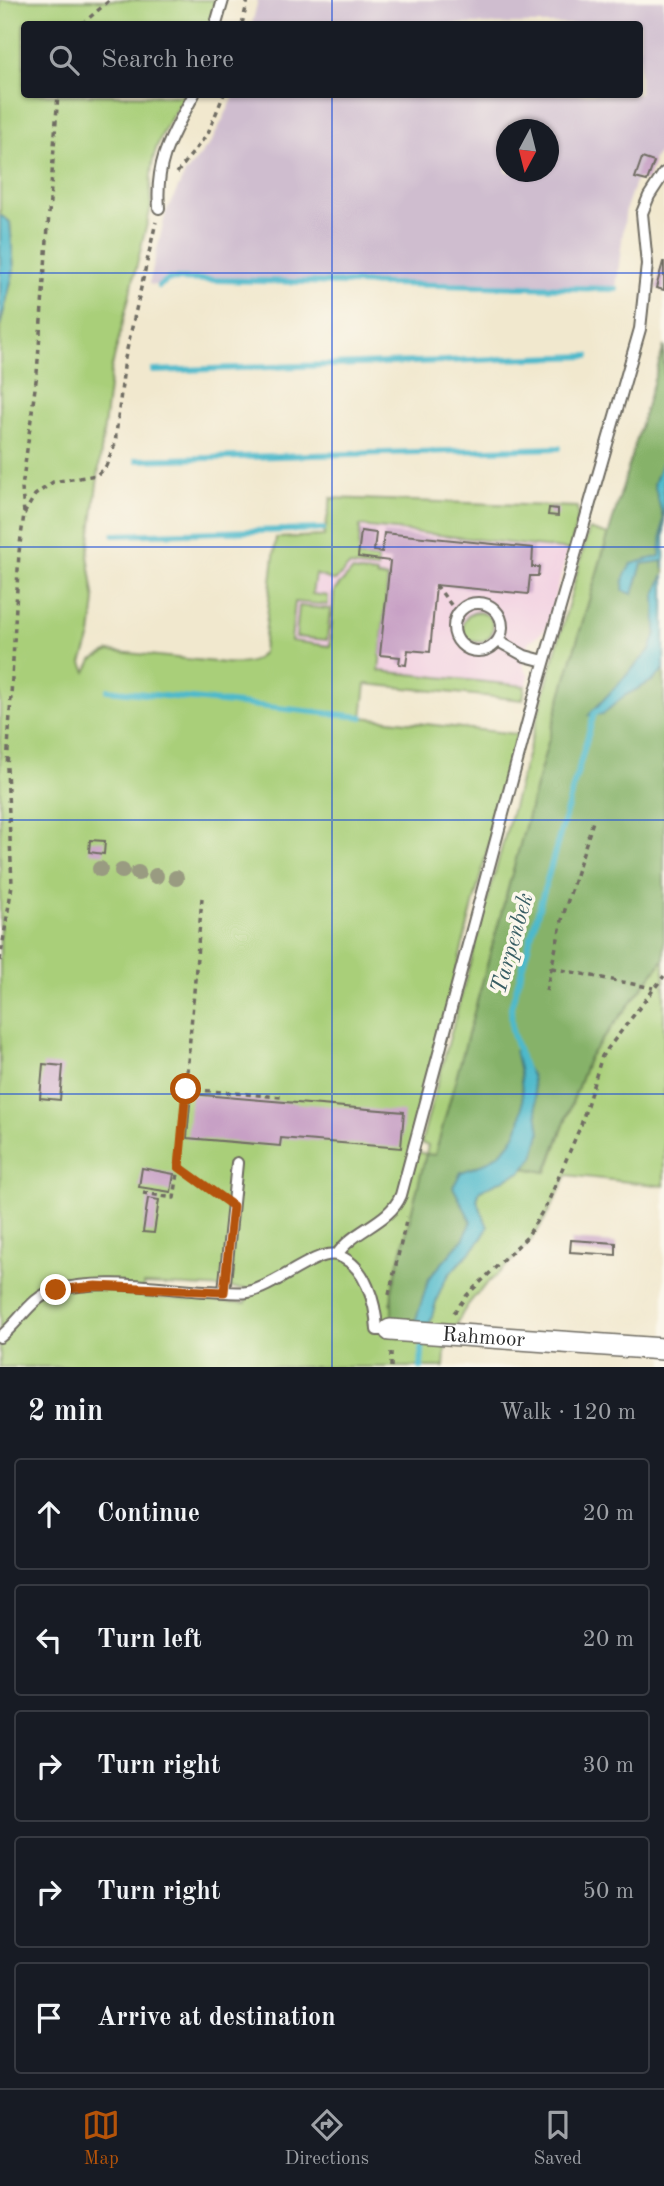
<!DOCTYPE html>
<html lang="en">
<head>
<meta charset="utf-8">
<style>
  :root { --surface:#171b24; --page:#242831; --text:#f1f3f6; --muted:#9ea1a6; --line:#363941; --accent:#b45309 }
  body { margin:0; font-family:"Old Standard TT",serif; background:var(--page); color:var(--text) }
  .compass { position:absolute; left:496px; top:119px; width:63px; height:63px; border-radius:50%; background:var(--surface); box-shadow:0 2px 5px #0004; rotate:187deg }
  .stop { position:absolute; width:21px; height:21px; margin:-16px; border:5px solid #b45309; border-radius:50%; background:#fff }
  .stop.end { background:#b45309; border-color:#fff; box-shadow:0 2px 7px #0008 }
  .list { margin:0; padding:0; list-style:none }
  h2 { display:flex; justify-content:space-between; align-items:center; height:91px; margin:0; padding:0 28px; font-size:30px }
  h2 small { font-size:23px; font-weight:400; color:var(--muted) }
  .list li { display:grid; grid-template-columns:46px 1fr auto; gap:21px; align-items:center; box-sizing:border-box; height:112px; margin:0 14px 14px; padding:0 14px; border:2px solid var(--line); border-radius:7px }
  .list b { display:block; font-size:26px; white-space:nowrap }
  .list em { font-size:23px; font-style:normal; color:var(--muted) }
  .icon { flex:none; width:38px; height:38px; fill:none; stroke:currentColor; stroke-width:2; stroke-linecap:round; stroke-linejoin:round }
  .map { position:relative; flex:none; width:664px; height:1367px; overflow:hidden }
  .search { position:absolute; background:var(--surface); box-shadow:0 2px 5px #0004; left:21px; right:21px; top:21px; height:77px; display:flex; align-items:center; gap:18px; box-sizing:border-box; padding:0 24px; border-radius:7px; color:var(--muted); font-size:26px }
  .sheet { height:721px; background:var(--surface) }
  nav { display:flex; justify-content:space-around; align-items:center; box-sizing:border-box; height:98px; border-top:2px solid var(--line); background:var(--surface); font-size:19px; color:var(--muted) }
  nav a { display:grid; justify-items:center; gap:4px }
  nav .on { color:var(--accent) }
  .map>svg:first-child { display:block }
</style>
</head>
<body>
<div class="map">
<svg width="664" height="1367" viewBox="0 0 664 1367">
  <rect width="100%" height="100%" fill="#fbf7ec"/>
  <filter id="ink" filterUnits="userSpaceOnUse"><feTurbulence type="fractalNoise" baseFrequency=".0143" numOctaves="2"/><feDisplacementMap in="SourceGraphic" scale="14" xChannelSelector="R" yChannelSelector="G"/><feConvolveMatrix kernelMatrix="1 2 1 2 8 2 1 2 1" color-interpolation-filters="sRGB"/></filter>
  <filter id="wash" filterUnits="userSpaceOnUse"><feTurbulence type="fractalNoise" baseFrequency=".00686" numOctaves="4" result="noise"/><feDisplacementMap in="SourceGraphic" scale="28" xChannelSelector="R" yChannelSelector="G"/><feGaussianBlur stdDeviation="1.57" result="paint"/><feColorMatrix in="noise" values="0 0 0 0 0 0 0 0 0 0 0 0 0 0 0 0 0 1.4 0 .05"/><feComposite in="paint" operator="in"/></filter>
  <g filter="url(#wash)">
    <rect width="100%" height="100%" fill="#f1e8ce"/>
    <path fill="#f2cfe1" d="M348,514L569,546L546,629L528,643L523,667L529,675L527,684L522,688L348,670L279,658L289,560H335Z"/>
    <path fill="#cfbdcf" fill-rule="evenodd" d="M258,0H664V147L635,182L626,208L616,289L170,279L159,286L149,284L166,212L185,174L212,141L235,95L640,94V24H252ZM506,130H548V172H506Z"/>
    <path fill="#a9cf79" stroke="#6a7d52" stroke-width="2" fill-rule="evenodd" d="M0,0H216L209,24H24V94L185,96C158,138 147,155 151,207L111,371L88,556L95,600L91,636L82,663L86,672L92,660L109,651L225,663C240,664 253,666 263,652L276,538L324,536L331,498L577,507L578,516L570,550L360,526L359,557L378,559L377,569L349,566L335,581L315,574L312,594L328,596V605L295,602L291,641L330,646L334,591L352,571L377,574V577L388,578L379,671L525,686L523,700L366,684L362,717L517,734L410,1150L426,1154L428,1146L421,1143L589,529L608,535L558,706L435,1156L426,1154L392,1290L391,1303L446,1339L444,1367H0V326L14,270L10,222L0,215ZM144,1284L249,1289L246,1303L144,1297Z
      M299,606L330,609L327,640L296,637Z
      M463 627a15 15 0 1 1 30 0a15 15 0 1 1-30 0Z
      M664,959V1186L567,1175C556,1198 545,1221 530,1242C507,1271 468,1291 456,1328L425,1326L471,1197L507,1165L547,1172L589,1057Z"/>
    <path fill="#86b269" stroke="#586e4a" stroke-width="2" d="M664,346V959L589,1057L546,1172L507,1165L471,1198L481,1230L440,1277L425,1326H392V1290L426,1154L435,1155L558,706Z"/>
    <path fill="#4eb9cb" stroke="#3c727b" stroke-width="2" d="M0,215L10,222L14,270L0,326Z
      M664,456V569L662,561L642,564L633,594L623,591L624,577L631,564L660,556L663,518L654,484Z
      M664,574V669L654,680L624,696L603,714L589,715L650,650L656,633L655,596Z
      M515,1050L532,1076L540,1133L534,1157L521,1172L480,1190L477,1200L488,1227C480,1245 466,1255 453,1270C439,1285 435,1307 429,1326H414L429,1278L464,1238L471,1221L453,1187L461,1172C528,1153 530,1110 515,1050Z"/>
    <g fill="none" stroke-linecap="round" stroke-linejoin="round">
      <path stroke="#4eb9cb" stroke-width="6" d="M159,286L169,279L616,289
        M153,371L588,356
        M137,460L559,448
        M114,535L323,529
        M108,690L362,717
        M526,1073L512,1031L511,1007L594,714L598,711
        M421,1367L423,1338"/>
    </g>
    <g id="blocks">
      <path fill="#c7a0c5" d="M642,158L654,162L647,181L635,178Z
        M663,262H664V290L656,288Z
        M549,508L558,509V516L548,515Z
        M361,531L376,533L374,551L382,552L384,533L533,548L532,567H539L538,576H530L528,594L436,585L430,652L408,650L406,665L399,664L400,657L380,655L390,561L358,557Z
        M90,840L105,841L104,854L89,852Z
        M43,1064L63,1066L60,1100L40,1098Z
        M191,1094L404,1112L401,1148L281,1138L280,1146L187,1138Z
        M142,1168L174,1174L171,1192L139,1187Z
        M148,1198L159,1200L154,1233L143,1232Z
        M571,1240L616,1243V1255L570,1252Z"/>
    </g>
  </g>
  <g filter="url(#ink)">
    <use href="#blocks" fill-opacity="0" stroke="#706d64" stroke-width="2"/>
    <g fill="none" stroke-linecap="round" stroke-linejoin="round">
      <defs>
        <path id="service" d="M216,24L223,0
          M159,208C155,159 172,136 194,94
          M454 627a24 24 0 1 1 48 0a24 24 0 1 1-48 0Z
          M498,641L525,656L544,661
          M337,1255C353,1229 389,1224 401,1195L534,698L640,329L647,264L642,213L649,196L664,173
          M224,1292L237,1163
          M0,1337C21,1321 30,1297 56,1290C103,1278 158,1288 206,1291C219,1291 235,1294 248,1292C273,1288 316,1250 336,1255C366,1263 376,1305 377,1330H390"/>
        <g id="minor">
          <path id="s1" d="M390,1330L663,1349"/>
        </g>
      </defs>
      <use href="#service" stroke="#706d64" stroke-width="14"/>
      <use href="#minor" stroke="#706d64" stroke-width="24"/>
      <path stroke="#706d64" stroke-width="3.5" stroke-dasharray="5 5" stroke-linecap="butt" d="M82,24L110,0
        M242,24L248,0
        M177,173L208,133L224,94
        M24,514L35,495L53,482L97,475L106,466L115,444L125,358L156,222
        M436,585L458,614
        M202,898L179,1167L217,1195
        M0,961L12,885L7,768L19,552L24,514L22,488L37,373L58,94
        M552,968L653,988
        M546,991L563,916L594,818
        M186,1089L281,1097
        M143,1193L174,1198L179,1167
        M389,1295L407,1217
        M454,1313L467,1295L527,1237L548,1202L581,1125L602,1056L664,976
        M391,1352V1367"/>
      <use href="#service" stroke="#fff" stroke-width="10"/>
      <use href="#minor" stroke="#fff" stroke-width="21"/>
    </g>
    <g fill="#999b81">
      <circle cx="100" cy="869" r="8"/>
      <circle cx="122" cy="871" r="8"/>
      <circle cx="138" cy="873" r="8"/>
      <circle cx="156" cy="876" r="8"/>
      <circle cx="176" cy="878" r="8"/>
    </g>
  </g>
  <g fill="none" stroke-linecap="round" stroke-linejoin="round" filter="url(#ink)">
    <path stroke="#b45309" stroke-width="9" d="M56,1290L96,1286L224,1292L233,1206L179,1167L186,1089"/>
  </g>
  <path fill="none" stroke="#1d4ed8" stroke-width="2" stroke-opacity="0.55" d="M332,0V24M332,94V1367M0,273H664M0,547H664M0,820H664M0,1094H664"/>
  <g text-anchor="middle" stroke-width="7" stroke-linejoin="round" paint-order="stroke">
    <g font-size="21" fill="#2b2b2b" stroke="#fbf7ec">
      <text dy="7" stroke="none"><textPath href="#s1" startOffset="94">Rahmoor</textPath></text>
    </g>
    <g font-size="23" font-style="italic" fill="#375d63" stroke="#fbf7ec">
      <text transform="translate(511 943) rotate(-74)" y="8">Tarpenbek</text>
    </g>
  </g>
</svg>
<svg class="compass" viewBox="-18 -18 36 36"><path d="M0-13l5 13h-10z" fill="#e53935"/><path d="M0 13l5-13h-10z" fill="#9ea1a6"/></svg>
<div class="stop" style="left:186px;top:1089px"></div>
<div class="stop end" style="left:56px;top:1290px"></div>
<div class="search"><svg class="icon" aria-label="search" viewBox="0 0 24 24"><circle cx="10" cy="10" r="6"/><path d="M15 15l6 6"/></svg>Search here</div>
</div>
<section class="sheet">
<h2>2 min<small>Walk · 120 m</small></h2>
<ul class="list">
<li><svg class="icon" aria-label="ahead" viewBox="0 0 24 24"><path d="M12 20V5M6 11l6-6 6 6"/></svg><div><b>Continue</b></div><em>20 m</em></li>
<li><svg class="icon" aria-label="left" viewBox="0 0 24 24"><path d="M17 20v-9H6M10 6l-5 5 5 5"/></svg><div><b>Turn left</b></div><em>20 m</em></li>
<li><svg class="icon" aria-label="right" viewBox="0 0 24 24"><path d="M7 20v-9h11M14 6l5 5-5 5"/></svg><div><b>Turn right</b></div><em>30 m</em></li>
<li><svg class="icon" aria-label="right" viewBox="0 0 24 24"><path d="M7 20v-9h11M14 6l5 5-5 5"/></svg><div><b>Turn right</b></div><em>50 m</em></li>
<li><svg class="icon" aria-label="arrive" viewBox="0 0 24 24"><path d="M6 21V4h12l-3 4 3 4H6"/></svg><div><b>Arrive at destination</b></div></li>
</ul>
</section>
<nav>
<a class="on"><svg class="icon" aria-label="map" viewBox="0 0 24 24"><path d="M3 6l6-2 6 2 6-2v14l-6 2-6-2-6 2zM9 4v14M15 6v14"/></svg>Map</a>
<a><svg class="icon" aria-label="directions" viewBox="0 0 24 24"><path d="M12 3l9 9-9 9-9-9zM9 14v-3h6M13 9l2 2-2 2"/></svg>Directions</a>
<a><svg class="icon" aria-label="saved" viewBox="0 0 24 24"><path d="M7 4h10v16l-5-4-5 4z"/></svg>Saved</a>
</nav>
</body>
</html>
